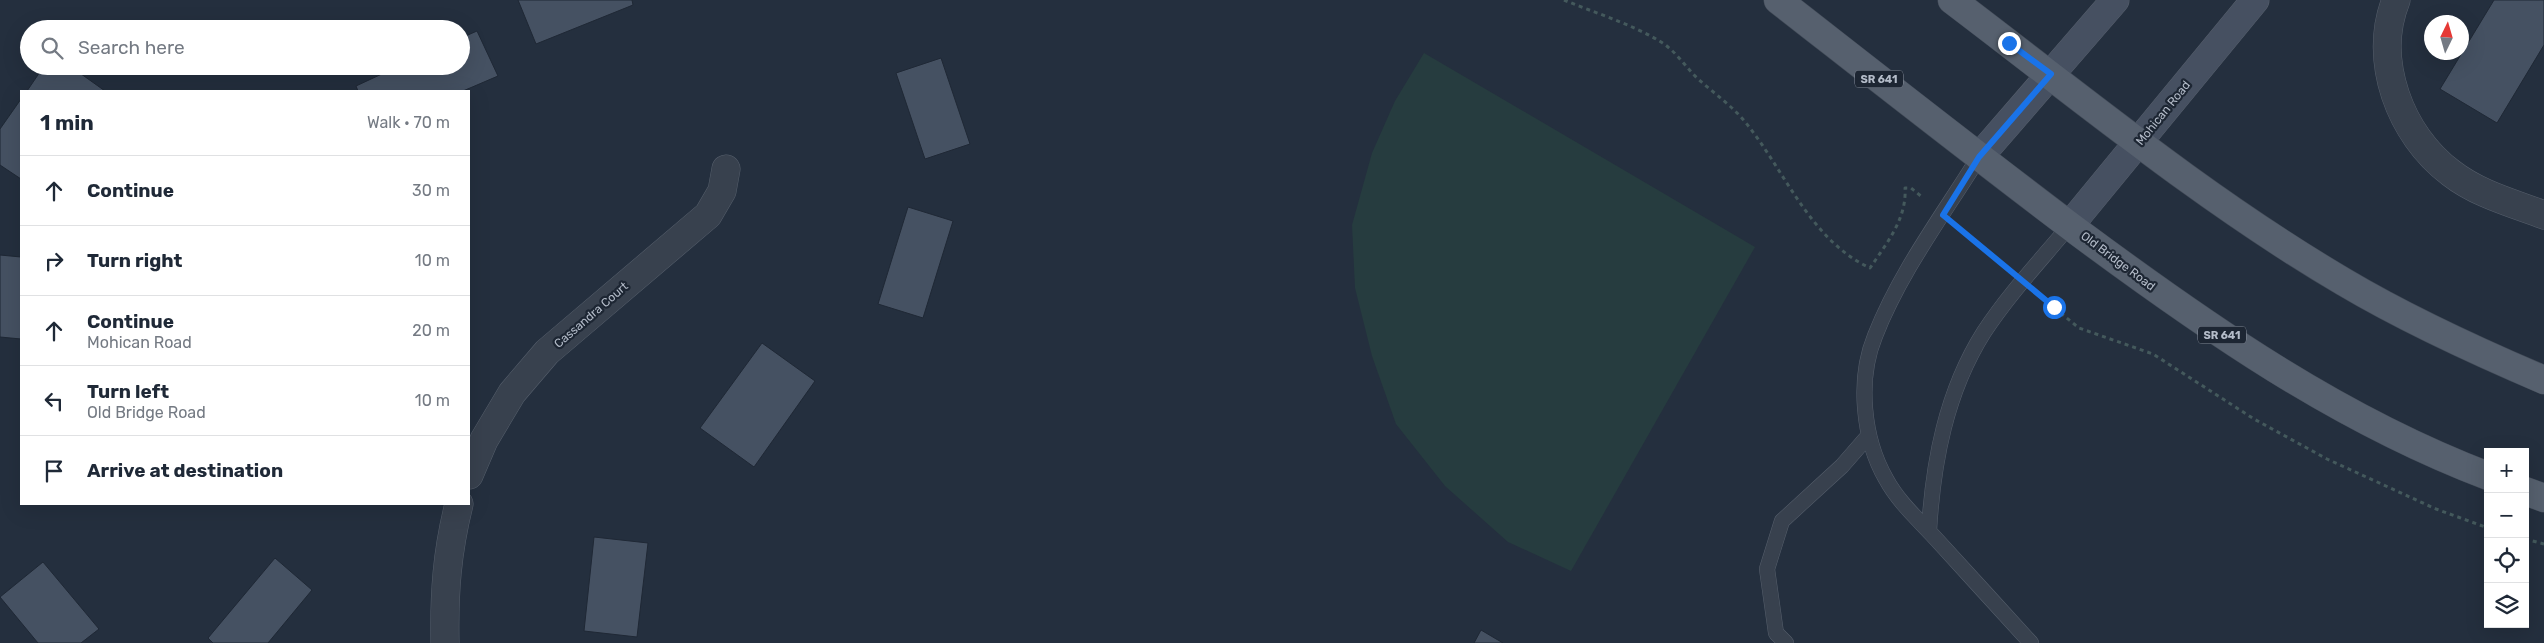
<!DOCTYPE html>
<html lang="en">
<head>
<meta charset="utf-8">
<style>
  :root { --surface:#fff; --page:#f2f2f3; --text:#1f2937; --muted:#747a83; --line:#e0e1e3 }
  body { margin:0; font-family:Rubik,sans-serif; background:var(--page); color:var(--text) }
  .controls { position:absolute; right:15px; bottom:15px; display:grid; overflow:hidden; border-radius:0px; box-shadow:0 5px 20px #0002 }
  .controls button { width:45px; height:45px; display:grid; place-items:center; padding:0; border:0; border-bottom:1px solid var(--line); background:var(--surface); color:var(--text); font:25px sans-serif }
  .compass { position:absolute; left:2424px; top:15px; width:45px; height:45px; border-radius:50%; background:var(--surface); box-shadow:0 5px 20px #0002; rotate:5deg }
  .stop { position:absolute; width:15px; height:15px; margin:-11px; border:4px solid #1a73e8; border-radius:50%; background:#fff }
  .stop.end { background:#1a73e8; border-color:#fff; box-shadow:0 1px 5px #0008 }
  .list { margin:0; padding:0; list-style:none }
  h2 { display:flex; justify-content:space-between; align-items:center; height:65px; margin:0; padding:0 20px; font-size:21px }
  h2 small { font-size:16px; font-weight:400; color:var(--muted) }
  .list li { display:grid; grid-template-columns:32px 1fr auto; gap:15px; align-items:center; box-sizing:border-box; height:70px; padding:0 20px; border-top:1px solid var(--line) }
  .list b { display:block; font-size:19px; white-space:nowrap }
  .list p { margin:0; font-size:16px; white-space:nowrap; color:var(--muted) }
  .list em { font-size:16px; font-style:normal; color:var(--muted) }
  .icon { flex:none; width:28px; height:28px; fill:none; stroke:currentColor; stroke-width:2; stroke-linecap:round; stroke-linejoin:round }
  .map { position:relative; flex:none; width:2544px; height:643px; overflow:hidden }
  .search { position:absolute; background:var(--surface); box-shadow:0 5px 20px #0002; left:20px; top:20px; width:450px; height:55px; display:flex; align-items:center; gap:12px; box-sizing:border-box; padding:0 18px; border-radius:28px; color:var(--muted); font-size:19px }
  .panel { position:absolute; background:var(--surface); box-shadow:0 5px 20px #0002; left:20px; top:90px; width:450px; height:415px; border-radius:0px }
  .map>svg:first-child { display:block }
</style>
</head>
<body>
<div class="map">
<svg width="2544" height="643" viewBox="0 0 2544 643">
  <rect width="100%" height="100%" fill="#242f3e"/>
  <path fill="#263c3f" d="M1424,53L1755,247L1571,571L1508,542L1445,486L1396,424L1372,356L1355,288L1352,225L1372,153L1395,101Z"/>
  <path fill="#455162" stroke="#1f2835" d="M518,0H632L633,5L536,44Z
    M2494,0H2544V45L2497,123L2440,89Z
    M477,31L498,76L463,91H358L356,86L399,66H461V38Z
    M941,58L970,144L925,159L896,73Z
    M44,66H70L105,91H27Z
    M21,99V179L0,165V129Z
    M908,207L953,221L923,318L878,304Z
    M0,255L21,257V339L0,337Z
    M762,343L815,381L754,467L700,428Z
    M594,537L648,543L637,637L584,631Z
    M275,558L312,590L268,643H213L208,638Z
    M43,562L99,629L81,643H38L0,597Z
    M1481,630L1503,643H1474Z"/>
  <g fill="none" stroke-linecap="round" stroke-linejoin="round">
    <defs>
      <path id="lane" d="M1979,157C1943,215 1900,272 1875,336C1857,380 1863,439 1886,479C1899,503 1919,520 1937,540C1968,574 2000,609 2031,643
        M1929,531C1933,462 1946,392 1984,332C2009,294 2041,260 2070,225
        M1786,643L1776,633L1767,569L1782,521L1842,466L1869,435"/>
      <path id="street" d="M2396,0C2372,60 2400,135 2451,173C2478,194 2512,203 2544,215
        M469,475L484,440L512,393L547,352L708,215L722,191L726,169
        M445,643C444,593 447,552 459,504"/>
      <path id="secondary" d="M1979,157L2115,0
        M2070,225L2255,0"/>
      <path id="primary" d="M1778,0C1878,78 1977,156 2078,232C2206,327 2338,419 2488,476
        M1952,0C2080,97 2206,201 2344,282C2408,320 2476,351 2544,380
        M2525,491L2544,498"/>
    </defs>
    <use href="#lane" stroke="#565f6c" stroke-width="16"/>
    <use href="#street" stroke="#565f6c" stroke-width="29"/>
    <use href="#secondary" stroke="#565f6c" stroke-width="29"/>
    <use href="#primary" stroke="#414a57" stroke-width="29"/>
    <path stroke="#44595c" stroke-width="3" stroke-dasharray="4 4" stroke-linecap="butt" d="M1564,0C1595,13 1632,24 1661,42C1674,50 1683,63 1693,74C1710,91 1731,104 1746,123C1785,171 1810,240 1870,268C1886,244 1907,219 1905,188H1911L1922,197
      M1962,230L2003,265
      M2042,298L2079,328L2153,354L2254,419L2327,459L2436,509L2488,528
      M2525,539L2544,544"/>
    <use href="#lane" stroke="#38414e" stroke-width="15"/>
    <use href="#street" stroke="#38414e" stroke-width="28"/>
    <use href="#secondary" stroke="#465061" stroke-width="28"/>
    <use href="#primary" stroke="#56606e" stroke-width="28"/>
  </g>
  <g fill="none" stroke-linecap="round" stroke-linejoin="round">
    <path stroke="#1a73e8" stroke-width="6" d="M2009,43L2051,74L1979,157L1943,215L2054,307"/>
  </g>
  <g text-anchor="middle" stroke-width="4.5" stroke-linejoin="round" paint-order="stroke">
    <g fill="#1d2633" stroke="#878f9c" stroke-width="1">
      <rect x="1855" y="70.5" width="48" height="17" rx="4"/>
      <rect x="2198" y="326.5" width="48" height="17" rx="4"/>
    </g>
    <g font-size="11" font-weight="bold" fill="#b4bcc9">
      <text x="1879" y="83">SR 641</text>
      <text x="2222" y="339">SR 641</text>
    </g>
    <g font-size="12" fill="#b4bcc9" stroke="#1d2633">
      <text transform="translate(2163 113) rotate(-51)" y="4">Mohican Road</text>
      <text transform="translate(2118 261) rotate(37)" y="4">Old Bridge Road</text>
      <text transform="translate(591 315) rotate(-41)" y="4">Cassandra Court</text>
    </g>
  </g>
</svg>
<div class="controls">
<button>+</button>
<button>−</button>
<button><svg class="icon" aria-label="locate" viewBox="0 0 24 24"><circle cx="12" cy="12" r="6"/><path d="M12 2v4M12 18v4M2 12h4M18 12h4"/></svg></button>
<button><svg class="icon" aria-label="layers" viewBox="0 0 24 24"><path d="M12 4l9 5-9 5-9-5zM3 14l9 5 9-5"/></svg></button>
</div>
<svg class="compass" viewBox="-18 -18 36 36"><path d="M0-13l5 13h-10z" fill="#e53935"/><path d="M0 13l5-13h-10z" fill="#747a83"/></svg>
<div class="stop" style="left:2054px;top:307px"></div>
<div class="stop end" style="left:2009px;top:43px"></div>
<div class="search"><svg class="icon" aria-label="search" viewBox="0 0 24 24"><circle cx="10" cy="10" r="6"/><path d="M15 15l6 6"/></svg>Search here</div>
<section class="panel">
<h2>1 min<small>Walk · 70 m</small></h2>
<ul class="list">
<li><svg class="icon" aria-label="ahead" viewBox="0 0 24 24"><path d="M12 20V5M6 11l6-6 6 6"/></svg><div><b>Continue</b></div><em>30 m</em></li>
<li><svg class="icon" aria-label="right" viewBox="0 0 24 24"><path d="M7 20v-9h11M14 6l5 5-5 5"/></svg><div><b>Turn right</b></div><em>10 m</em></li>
<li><svg class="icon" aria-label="ahead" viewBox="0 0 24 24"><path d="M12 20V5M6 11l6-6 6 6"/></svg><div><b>Continue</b><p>Mohican Road</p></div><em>20 m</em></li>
<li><svg class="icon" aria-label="left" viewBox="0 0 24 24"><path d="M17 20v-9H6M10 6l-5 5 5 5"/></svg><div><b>Turn left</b><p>Old Bridge Road</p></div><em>10 m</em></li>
<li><svg class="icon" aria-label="arrive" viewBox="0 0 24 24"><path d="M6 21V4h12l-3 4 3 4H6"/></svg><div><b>Arrive at destination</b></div></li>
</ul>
</section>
</div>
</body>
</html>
